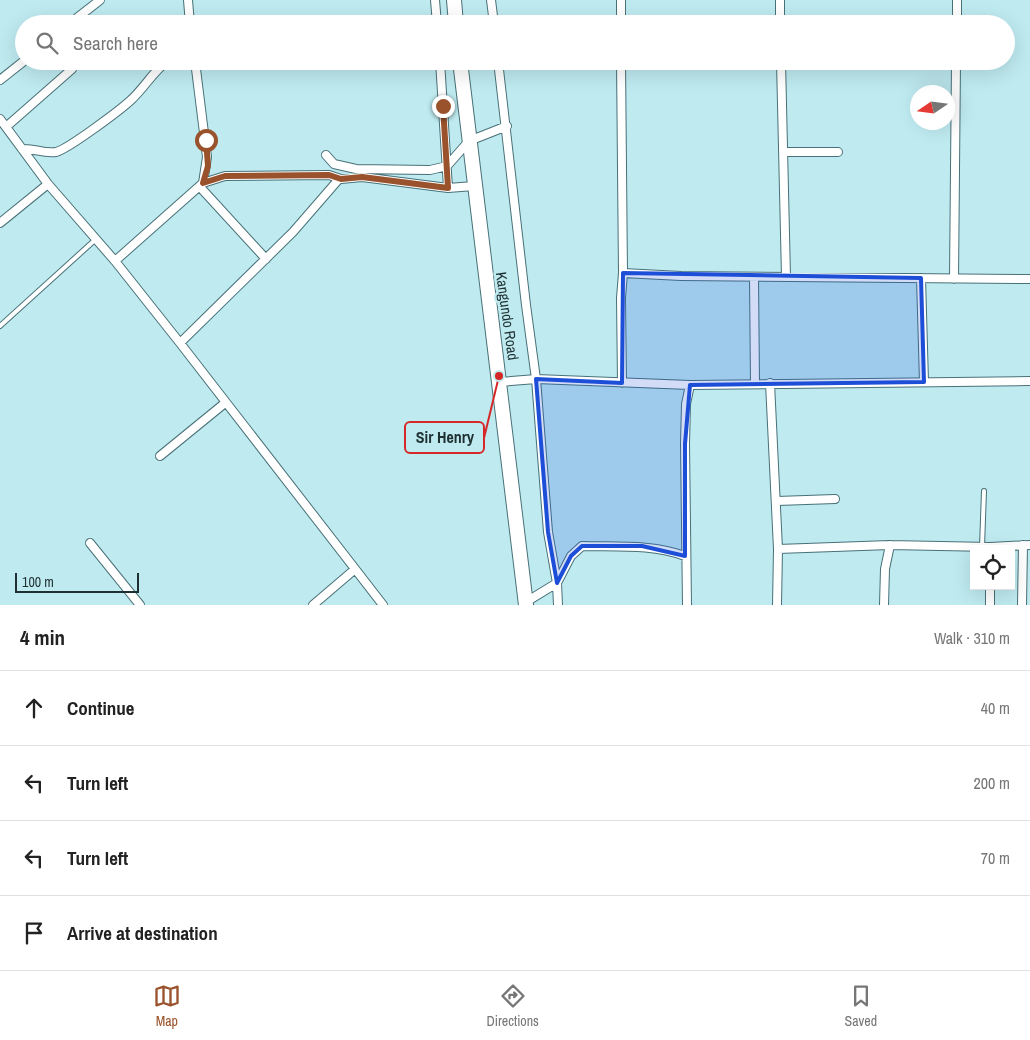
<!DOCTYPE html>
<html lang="en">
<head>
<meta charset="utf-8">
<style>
  :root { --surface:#fff; --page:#f6f6f6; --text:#222; --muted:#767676; --line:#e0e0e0; --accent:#99522b }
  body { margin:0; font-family:"Archivo Narrow",sans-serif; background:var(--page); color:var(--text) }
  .controls { position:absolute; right:15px; bottom:15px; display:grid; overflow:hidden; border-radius:0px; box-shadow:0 5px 20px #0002 }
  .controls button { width:45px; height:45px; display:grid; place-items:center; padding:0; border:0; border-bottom:1px solid var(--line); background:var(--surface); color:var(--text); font:25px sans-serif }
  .compass { position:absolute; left:910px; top:85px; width:45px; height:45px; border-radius:50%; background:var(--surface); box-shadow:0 5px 20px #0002; rotate:257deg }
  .scale { position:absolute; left:15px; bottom:12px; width:124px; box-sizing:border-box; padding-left:5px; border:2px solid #1f3032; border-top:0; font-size:14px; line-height:18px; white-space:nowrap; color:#1f3032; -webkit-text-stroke:4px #beeaf0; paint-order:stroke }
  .stop { position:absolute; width:15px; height:15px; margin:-11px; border:4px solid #99522b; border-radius:50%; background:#fff }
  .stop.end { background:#99522b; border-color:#fff; box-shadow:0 1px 5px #0008 }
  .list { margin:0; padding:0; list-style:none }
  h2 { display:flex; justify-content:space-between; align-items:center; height:65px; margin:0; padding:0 20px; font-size:21px }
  h2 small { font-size:16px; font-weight:400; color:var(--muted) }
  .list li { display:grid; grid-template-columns:32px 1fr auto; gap:15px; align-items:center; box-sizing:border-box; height:75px; padding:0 20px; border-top:1px solid var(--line) }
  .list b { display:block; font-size:19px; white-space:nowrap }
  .list em { font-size:16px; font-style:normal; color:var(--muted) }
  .icon { flex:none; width:28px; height:28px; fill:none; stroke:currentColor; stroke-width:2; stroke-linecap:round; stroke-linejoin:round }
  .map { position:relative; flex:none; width:1030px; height:605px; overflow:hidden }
  .search { position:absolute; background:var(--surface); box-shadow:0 5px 20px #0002; left:15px; right:15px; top:15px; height:55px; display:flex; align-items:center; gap:12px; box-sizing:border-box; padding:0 18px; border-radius:28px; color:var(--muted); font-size:19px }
  .sheet { height:365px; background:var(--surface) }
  nav { display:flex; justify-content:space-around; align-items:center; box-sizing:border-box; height:70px; border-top:1px solid var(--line); background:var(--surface); font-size:14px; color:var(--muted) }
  nav a { display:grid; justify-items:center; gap:2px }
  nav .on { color:var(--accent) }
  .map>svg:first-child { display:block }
</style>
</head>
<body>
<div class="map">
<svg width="1030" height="605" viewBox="0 0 1030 605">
  <rect width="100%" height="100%" fill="#beeaf0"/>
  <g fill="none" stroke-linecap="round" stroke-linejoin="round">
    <defs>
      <path id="service" d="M499,64L621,67
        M0,326L96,239
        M982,547L984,491"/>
      <path id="minor" d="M188,0L190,24
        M435,0L437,24
        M491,0L494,24
        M77,18L100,0
        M621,24V0
        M780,24V0
        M957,24V0
        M195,61L207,157L203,183
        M440,61L448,188
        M498,61L526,305L536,379L548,532L557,583L526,602
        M621,61L623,273L621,298L622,383
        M716,61L781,65
        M781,61L786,277
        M0,80L24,61
        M0,119L48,184L115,261L180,343L383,605
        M6,127L72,69
        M22,149C34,148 44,154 56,152C68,149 119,111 131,100C144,88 153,72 167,61
        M784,152H838
        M326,155L334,164L356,169L430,170L447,166L469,141L507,126
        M200,187L266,259
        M0,223L48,184
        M115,261L203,183L225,176L329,175L341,179L362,177L448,188L474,186
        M623,273L681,276L1030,279
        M754,277L755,384
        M921,278L924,382
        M954,279L956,61
        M180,343L293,232L339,179
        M500,382L536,379L690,385L1030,381
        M770,383L778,549L890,545L990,547L1030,545
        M160,456L225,403
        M777,501L835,499
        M90,543L140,605
        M990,586V605
        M313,605L354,570
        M558,605L557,583L571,556L582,546C618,547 652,544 685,556
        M687,605L685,444L686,404L690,385
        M777,605L778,549
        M884,605L885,569L890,545
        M1022,605L1023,545"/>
      <path id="trunk" d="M454,0L456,24
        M460,61L526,605"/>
    </defs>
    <use href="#service" stroke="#487177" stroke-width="6"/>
    <use href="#minor" stroke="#487177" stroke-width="10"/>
    <use href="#trunk" stroke="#487177" stroke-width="16"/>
    <use href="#service" stroke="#fff" stroke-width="4"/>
    <use href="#minor" stroke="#fff" stroke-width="8"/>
    <use href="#trunk" stroke="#fff" stroke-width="14"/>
  </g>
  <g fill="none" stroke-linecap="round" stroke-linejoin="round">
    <path stroke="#99522b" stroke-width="6" d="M206,140L208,166L203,183L225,176L329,175L341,179L362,177L448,188L443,106"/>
  </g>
  <path fill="#1d4ed8" fill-opacity="0.2" stroke="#1d4ed8" stroke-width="4" stroke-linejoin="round" d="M623,273L921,278L924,382L690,385L685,444V556L642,546H582L571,556L557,583L548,532L536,379L622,383Z"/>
  <g text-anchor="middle" stroke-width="5" stroke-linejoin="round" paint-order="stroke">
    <g font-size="15" fill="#1f3032" stroke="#beeaf0">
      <text transform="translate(507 316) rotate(82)" y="5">Kangundo Road</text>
    </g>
  </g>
  <path fill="none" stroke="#d62828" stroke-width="2" d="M499 376L484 438"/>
  <circle fill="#d62828" stroke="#beeaf0" stroke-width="2" cx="499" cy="376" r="5"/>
  <rect fill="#beeaf0" stroke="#d62828" stroke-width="2" x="405" y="422" width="79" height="31" rx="5"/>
  <g font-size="16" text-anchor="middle" font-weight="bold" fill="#1f3032">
    <text x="445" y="443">Sir Henry</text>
  </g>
</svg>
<div class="controls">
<button><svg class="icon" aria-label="locate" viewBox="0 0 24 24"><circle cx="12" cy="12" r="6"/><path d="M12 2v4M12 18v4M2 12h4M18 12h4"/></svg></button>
</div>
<svg class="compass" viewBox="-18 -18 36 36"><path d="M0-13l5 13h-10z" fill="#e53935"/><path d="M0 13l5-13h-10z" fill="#767676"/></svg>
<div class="scale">100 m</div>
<div class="stop" style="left:206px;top:140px"></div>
<div class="stop end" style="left:443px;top:106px"></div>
<div class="search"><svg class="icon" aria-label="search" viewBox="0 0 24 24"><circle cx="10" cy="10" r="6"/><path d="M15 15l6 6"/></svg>Search here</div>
</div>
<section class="sheet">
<h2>4 min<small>Walk · 310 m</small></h2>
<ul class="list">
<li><svg class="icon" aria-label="ahead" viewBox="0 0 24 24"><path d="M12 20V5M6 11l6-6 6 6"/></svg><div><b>Continue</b></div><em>40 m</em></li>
<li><svg class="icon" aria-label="left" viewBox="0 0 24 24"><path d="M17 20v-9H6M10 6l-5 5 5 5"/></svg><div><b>Turn left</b></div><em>200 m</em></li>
<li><svg class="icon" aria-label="left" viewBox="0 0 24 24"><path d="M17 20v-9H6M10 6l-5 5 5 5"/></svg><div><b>Turn left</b></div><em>70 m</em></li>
<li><svg class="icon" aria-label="arrive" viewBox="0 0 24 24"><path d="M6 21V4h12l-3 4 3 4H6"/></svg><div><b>Arrive at destination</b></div></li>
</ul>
</section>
<nav>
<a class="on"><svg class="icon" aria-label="map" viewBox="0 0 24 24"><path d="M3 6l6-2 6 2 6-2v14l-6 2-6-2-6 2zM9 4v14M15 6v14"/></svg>Map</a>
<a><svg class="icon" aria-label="directions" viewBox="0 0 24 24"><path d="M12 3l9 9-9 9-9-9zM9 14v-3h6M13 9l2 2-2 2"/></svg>Directions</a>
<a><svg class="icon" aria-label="saved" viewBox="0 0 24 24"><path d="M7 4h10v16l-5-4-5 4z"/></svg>Saved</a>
</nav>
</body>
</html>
